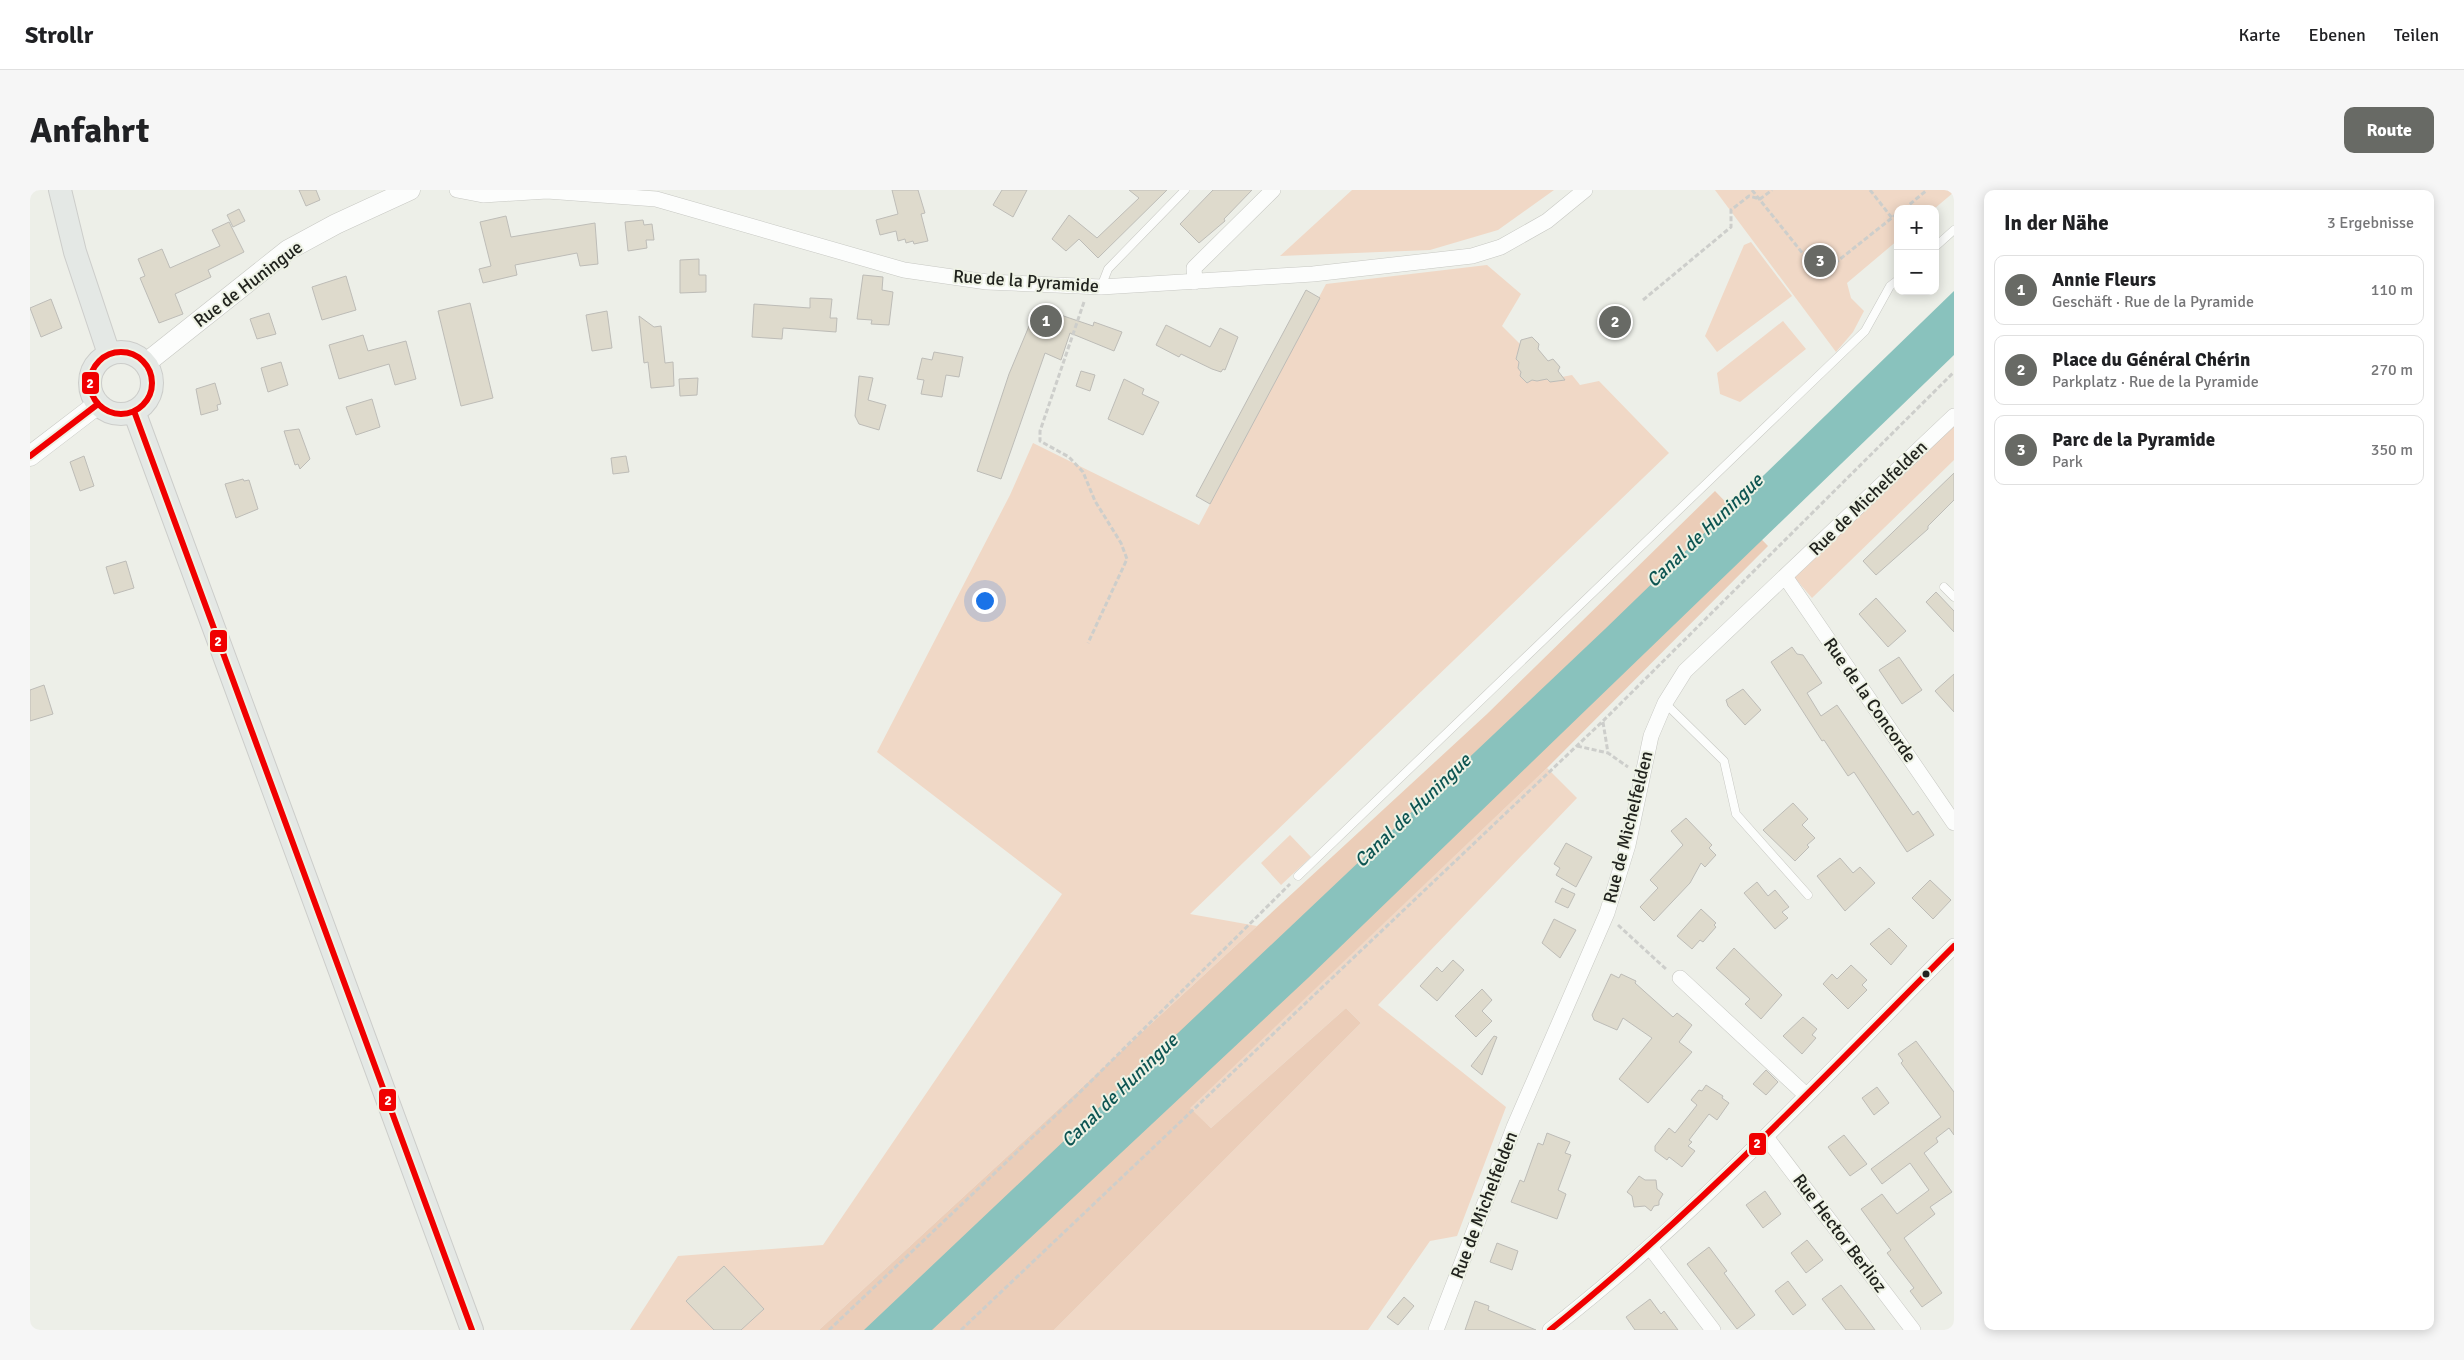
<!DOCTYPE html>
<html lang="de">
<head>
<meta charset="utf-8">
<style>
  :root { --surface:#fff; --page:#f6f6f6; --text:#202124; --muted:#757577; --line:#e0e0e0; --accent:#686a65 }
  body { margin:0; font-family:Signika,sans-serif; background:var(--page); color:var(--text) }
  .controls { position:absolute; right:15px; top:15px; display:grid; overflow:hidden; border-radius:10px; box-shadow:0 2px 12px #0003 }
  .controls button { width:45px; height:45px; display:grid; place-items:center; padding:0; border:0; border-bottom:1px solid var(--line); background:var(--surface); color:var(--text); font:25px sans-serif }
  .you { position:absolute; left:954px; top:410px; width:18px; height:18px; margin:-12px; border:4px solid #fff; border-radius:50%; background:#1a73e8; box-shadow:0 0 0 8px #1a73e833 }
  .badge { display:grid; place-items:center; width:32px; height:32px; border-radius:50%; background:var(--accent); color:#fff; font-size:16px; font-weight:700 }
  .pin { position:absolute; translate:-50% -50%; border:2px solid #fff; box-shadow:0 1px 5px #0006 }
  .list { margin:0; padding:0; list-style:none }
  h2 { display:flex; justify-content:space-between; align-items:center; height:65px; margin:0; padding:0 20px; font-size:21px }
  h2 small { font-size:16px; font-weight:400; color:var(--muted) }
  .list li { display:grid; grid-template-columns:32px 1fr auto; gap:15px; align-items:center; box-sizing:border-box; height:70px; margin:0 10px 10px; padding:0 10px; border:1px solid var(--line); border-radius:10px }
  .list b { display:block; font-size:19px; white-space:nowrap }
  .list p { margin:0; font-size:16px; white-space:nowrap; color:var(--muted) }
  .list em { font-size:16px; font-style:normal; color:var(--muted) }
  .map { position:relative; flex:none; width:1924px; height:1140px; overflow:hidden; border-radius:10px }
  header { display:flex; align-items:center; gap:30px; box-sizing:border-box; height:70px; padding:0 25px; background:var(--surface); border-bottom:1px solid var(--line) }
  header strong { font-size:24px }
  nav { display:flex; gap:28px; margin-inline-start:auto; font-size:18px }
  .intro { display:flex; align-items:center; justify-content:space-between; box-sizing:border-box; height:120px; padding:0 30px }
  h1 { margin:0; font-size:35px }
  .button { padding:12px 22px; border-radius:10px; background:var(--accent); color:#fff; font-size:18px; font-weight:700 }
  main { display:flex; gap:30px; padding:0 30px }
  aside { flex:1; background:var(--surface); border-radius:10px; box-shadow:0 2px 12px #0003 }
  .map>svg:first-child { display:block }
</style>
</head>
<body>
<header>
<strong>Strollr</strong>
<nav><a>Karte</a><a>Ebenen</a><a>Teilen</a></nav>
</header>
<div class="intro"><h1>Anfahrt</h1><a class="button">Route</a></div>
<main>
<div class="map">
<svg width="1924" height="1140" viewBox="0 0 1924 1140">
  <rect width="100%" height="100%" fill="#edefe8"/>
  <path fill="#f0d8c6" d="M1322,0H1524L1468,40L1400,60L1250,66Z
    M1685,0H1924V2L1904,19H1868V50L1817,93L1821,108L1834,121L1823,142L1806,162Z
    M1721,52L1762,106L1687,162L1675,146L1714,55Z
    M1457,75L1491,104L1472,136L1494,158L1493,163L1487,164L1486,169L1489,172L1488,178L1491,182L1490,186L1497,193L1502,190L1507,191L1515,188L1520,192L1530,191L1532,187L1542,185L1550,195L1569,191L1639,263L1160,724L1227,736L789,1140H600L648,1066L793,1055L1032,704L847,562L980,305L1003,253L1169,335L1296,94Z
    M1753,131L1776,159L1710,212L1690,204L1687,183Z
    M1924,234V270L1782,408L1764,387Z
    M1517,578L1547,608L1348,815L1476,917L1427,1046L1400,1051L1338,1140H1024L1331,833L1316,818L1181,938L1159,918Z
    M1260,645L1281,667L1251,695L1231,673Z"/>
  <path fill="#ebcdb8" d="M1685,301L1738,356L1517,578L1160,918L1181,938L1316,818L1331,833L1024,1140H789L1457,524Z"/>
  <path fill="#89c2bd" d="M1924,101V165L1278,788L902,1140H834L1575,439Z"/>
  <path fill="#dedacc" stroke="#bdbcb7" d="M269,0H286L290,10L276,16Z
    M862,0H888L895,23L891,24L898,51L884,54L883,51L876,53L875,49L868,51L866,41L850,45L846,30L868,24Z
    M972,0H997L983,27L963,15Z
    M1099,0H1137L1068,68L1049,49L1036,61L1022,49L1039,25L1067,48L1109,8Z
    M1183,0H1222L1194,29L1195,31L1169,53L1150,34Z
    M209,19L215,31L203,37L197,25Z
    M476,26L481,47L565,33L568,74L550,76L547,63L485,75L487,85L453,93L449,79L461,76L450,32Z
    M613,30L614,35L622,34L624,50H616L617,58L598,61L595,32Z
    M199,32L214,62L178,80L181,87L145,104L153,124L129,133L110,88L115,86L108,69L132,59L140,78L190,56L182,40Z
    M669,69V85H676V102L650,103V70Z
    M833,85L853,87L852,100L863,102L859,135L841,134L842,130L827,129Z
    M316,86L326,120L292,130L282,97Z
    M1276,100L1290,108L1180,314L1166,306Z
    M780,108L802,109L800,128H807L806,142L753,138L752,149L722,147L724,114L780,118Z
    M21,109L32,138L11,147L0,118Z
    M440,113L463,208L431,216L408,121Z
    M1007,117L1063,136L1064,132L1092,142L1084,161L1040,143L1031,170L1015,163L971,289L947,281L979,184Z
    M577,121L582,158L562,161L556,125Z
    M239,123L246,144L227,149L220,129Z
    M609,126L624,137L631,136L635,173L643,172L644,196L621,198L618,172L614,173Z
    M1136,135L1180,157L1190,138L1208,147L1195,180L1193,179L1191,182L1182,179L1151,164L1149,167L1126,155Z
    M333,145L338,161L376,151L386,189L365,195L359,174L309,189L299,155Z
    M1502,147L1509,154L1508,159L1518,171L1523,169L1530,177L1528,181L1535,190L1520,192L1517,189L1507,191L1502,190L1497,193L1490,186L1491,182L1488,178L1489,172L1486,169L1491,150Z
    M904,162L933,167L929,187L916,185L912,207L891,204L894,190L887,189L892,168L902,170Z
    M251,172L258,195L238,202L231,178Z
    M1051,181L1065,185L1060,201L1046,196Z
    M829,186L843,188L838,210L856,215L849,240L829,234L825,226Z
    M668,188L667,205L650,206L649,189Z
    M1094,189L1114,199L1112,204L1129,212L1113,245L1078,229Z
    M185,193L191,214L187,215L188,220L171,225L166,199Z
    M342,209L350,237L326,245L316,217Z
    M269,239L280,269L270,279L268,274L265,275L254,241Z
    M54,266L64,296L50,301L40,272Z
    M596,266L599,282L583,284L581,268Z
    M1924,283V310L1898,336V339L1846,385L1833,371Z
    M213,289L214,291L219,290L228,319L206,328L195,294Z
    M96,371L104,398L84,404L76,377Z
    M1906,402L1924,421V442L1896,412Z
    M1846,408L1876,441L1858,457L1829,424Z
    M1762,457L1767,464L1773,465L1792,493L1777,503L1791,526L1807,515L1883,625L1888,621L1904,645L1877,662L1824,582L1818,586L1794,550L1792,551L1741,472Z
    M1869,467L1892,500L1872,514L1849,480Z
    M1924,484V522L1905,501Z
    M14,495L23,524L0,531V500Z
    M1713,499L1731,520L1715,535L1698,516L1696,510Z
    M1763,613L1778,629L1772,635L1785,648L1777,655L1779,657L1765,671L1733,640Z
    M1656,628L1682,655L1679,658L1686,665L1675,677L1671,673L1660,693L1624,731L1610,717L1628,698L1620,690L1653,655L1641,641Z
    M1536,653L1562,667L1546,697L1526,685L1530,678L1524,674Z
    M1810,668L1823,683L1830,677L1845,693L1815,721L1787,686Z
    M1900,690L1921,710L1903,729L1882,708Z
    M1727,692L1738,706L1745,700L1759,717L1752,722L1758,728L1745,739L1714,703Z
    M1532,698L1545,704L1538,718L1525,712Z
    M1671,719L1686,733L1684,735L1686,737L1673,752L1670,750L1662,759L1647,746Z
    M1524,729L1546,740L1530,768L1512,753Z
    M1859,738L1877,756L1861,775L1840,754Z
    M1704,758L1752,805L1731,829L1715,814L1720,809L1686,778Z
    M1423,770L1434,780L1407,811L1390,796L1407,777L1412,782Z
    M1821,775L1837,790L1832,795L1837,800L1818,819L1793,794L1802,784L1807,789Z
    M1581,784L1589,788L1591,784L1606,791L1605,793L1643,827L1647,823L1662,835L1649,852L1662,862L1618,913L1589,889L1622,848L1593,828L1587,840L1564,830L1562,825Z
    M1452,799L1462,810L1452,821L1462,831L1446,847L1425,826Z
    M1773,827L1787,839L1782,845L1786,848L1772,864L1753,846Z
    M1464,846L1467,847L1452,885L1441,876Z
    M1886,851L1924,902V945L1919,938L1906,948L1908,952L1894,963L1922,1002L1900,1017L1905,1024L1874,1048L1912,1103L1892,1117L1880,1101L1884,1098L1857,1063L1861,1060L1831,1019L1852,1004L1867,1024L1899,1000L1880,973L1852,994L1841,979L1911,927L1871,873L1873,871L1868,864Z
    M1736,880L1748,892L1736,905L1723,894Z
    M1676,895L1693,906L1692,908L1699,913L1687,930L1679,924L1659,950L1662,952L1658,956L1665,961L1652,977L1639,967L1637,970L1625,961V956L1639,938L1645,943L1667,915L1661,910L1669,900L1672,901Z
    M1847,897L1859,913L1844,925L1832,908Z
    M1517,943L1540,952L1535,963L1541,965L1528,1000L1536,1004L1527,1029L1481,1012L1490,990L1494,992L1508,953L1513,955Z
    M1814,945L1837,974L1820,986L1798,957Z
    M1609,986L1615,990H1626L1627,999L1633,1004L1629,1011V1015L1624,1016L1621,1021L1615,1016L1604,1017L1602,1006L1597,1002Z
    M1735,1001L1751,1024L1733,1038L1716,1015Z
    M1777,1050L1793,1070L1776,1083L1761,1063Z
    M1467,1053L1488,1061L1482,1080L1460,1072Z
    M1679,1057L1697,1081L1694,1083L1725,1125L1707,1139L1657,1074Z
    M694,1076L734,1119L711,1140H684L656,1111Z
    M1758,1091L1776,1115L1763,1125L1745,1101Z
    M1811,1095L1834,1125L1845,1140H1816L1792,1109Z
    M1374,1107L1384,1116L1368,1135L1357,1127Z
    M1620,1109L1631,1124L1634,1121L1648,1140H1605L1596,1127Z
    M1445,1111L1459,1116L1458,1120L1506,1140H1435Z"/>
  <g fill="none" stroke-linecap="round" stroke-linejoin="round">
    <defs>
      <path id="lane" d="M1905,57L1924,40
        M1071,97L1078,79L1155,0
        M1914,397L1924,407
        M1635,513L1694,571L1706,624L1778,705
        M1268,686L1835,141L1860,96L1868,90"/>
      <path id="street" d="M427,0L453,5L517,1L626,9L874,80L957,92L1071,97L1283,84L1442,66L1471,57L1517,31L1555,0
        M1165,92L1164,78L1243,0
        M1756,388L1924,633
        M1650,788L1776,905
        M1736,947L1883,1140
        M1620,1057L1683,1140
        M1406,1140L1484,937L1577,723L1598,655L1621,546L1635,513L1655,481L1924,226
        M1520,1140C1667,1026 1793,887 1924,756"/>
      <path id="secondary" d="M116,173L258,60L306,34L380,0
        M0,266L68,214"/>
      <path id="primary" d="M30,0L45,62L79,164
        M60 193a31 31 0 1 1 62 0a31 31 0 1 1-62 0Z
        M104,221L442,1140"/>
    </defs>
    <use href="#lane" stroke="#c7c8c3" stroke-width="9"/>
    <use href="#street" stroke="#c7c8c3" stroke-width="16"/>
    <use href="#secondary" stroke="#c7c8c3" stroke-width="21"/>
    <use href="#primary" stroke="#cccdca" stroke-width="24"/>
    <path stroke="#cdcecb" stroke-width="3" stroke-dasharray="5 2.5" stroke-linecap="butt" d="M1722,0L1790,85L1868,23
      M1840,0L1862,28
      M1874,19L1897,0
      M1613,110L1701,37V20L1719,6L1730,9L1742,0
      M1054,112L1010,241V251L1039,267L1053,282L1065,311L1091,353L1097,369L1058,453
      M1573,532L1578,563L1598,577
      M1547,556L1578,563
      M1588,735L1637,780
      M799,1140L1043,909L1260,694
      M931,1140L1573,531L1924,182"/>
    <use href="#lane" stroke="#fcfdfc" stroke-width="8"/>
    <use href="#street" stroke="#fcfdfc" stroke-width="15"/>
    <use href="#secondary" stroke="#fcfdfc" stroke-width="20"/>
    <use href="#primary" stroke="#e4e8e5" stroke-width="22"/>
    <defs>
      <path id="bus-1" d="M60 193a31 31 0 1 1 62 0a31 31 0 1 1-62 0Z
        M104,221L442,1140
        M0,266L68,214
        M1520,1140C1665,1023 1793,888 1924,756"/>
    </defs>
    <use href="#bus-1" stroke="#eef2e5" stroke-width="10"/>
    <use href="#bus-1" stroke="#f00000" stroke-width="6"/>
  </g>
  <circle fill="#21231e" stroke="#eef2e5" stroke-width="2" cx="1896" cy="784" r="4.5"/>
  <g text-anchor="middle" stroke-width="4" stroke-linejoin="round" paint-order="stroke">
    <g font-size="18" fill="#21231e" stroke="#eef2e5">
      <text transform="translate(996 91) rotate(4)" y="6">Rue de la Pyramide</text>
      <text transform="translate(218 94) rotate(-37)" y="6">Rue de Huningue</text>
      <text transform="translate(1838 308) rotate(-44)" y="6">Rue de Michelfelden</text>
      <text transform="translate(1840 510) rotate(55)" y="6">Rue de la Concorde</text>
      <text transform="translate(1598 637) rotate(-76)" y="6">Rue de Michelfelden</text>
      <text transform="translate(1454 1015) rotate(-69)" y="6">Rue de Michelfelden</text>
      <text transform="translate(1810 1043) rotate(53)" y="6">Rue Hector Berlioz</text>
    </g>
    <g font-size="19" font-style="italic" fill="#0d5552" stroke="#eef2e5">
      <text transform="translate(1674 340) rotate(-44)" y="7">Canal de Huningue</text>
      <text transform="translate(1382 620) rotate(-44)" y="7">Canal de Huningue</text>
      <text transform="translate(1089 900) rotate(-44)" y="7">Canal de Huningue</text>
    </g>
  </g>
  <g stroke="#eef2e5" stroke-width="2">
    <rect x="51" y="181" width="19" height="24" rx="5" fill="#f00000"/>
    <rect x="179" y="439" width="19" height="24" rx="5" fill="#f00000"/>
    <rect x="348" y="898" width="19" height="24" rx="5" fill="#f00000"/>
    <rect x="1718" y="942" width="19" height="24" rx="5" fill="#f00000"/>
  </g>
  <g font-size="14" text-anchor="middle" font-weight="bold" fill="#fff">
    <text x="60" y="198">2</text>
    <text x="188" y="456">2</text>
    <text x="358" y="915">2</text>
    <text x="1727" y="958">2</text>
  </g>
</svg>
<div class="controls">
<button>+</button>
<button>−</button>
</div>
<div class="you"></div>
<div class="pin badge" style="left:1016px;top:131px">1</div>
<div class="pin badge" style="left:1585px;top:132px">2</div>
<div class="pin badge" style="left:1790px;top:71px">3</div>
</div>
<aside>
<h2>In der Nähe<small>3 Ergebnisse</small></h2>
<ul class="list">
<li><span class="badge">1</span><div><b>Annie Fleurs</b><p>Geschäft · Rue de la Pyramide</p></div><em>110 m</em></li>
<li><span class="badge">2</span><div><b>Place du Général Chérin</b><p>Parkplatz · Rue de la Pyramide</p></div><em>270 m</em></li>
<li><span class="badge">3</span><div><b>Parc de la Pyramide</b><p>Park</p></div><em>350 m</em></li>
</ul>
</aside>
</main>
</body>
</html>
